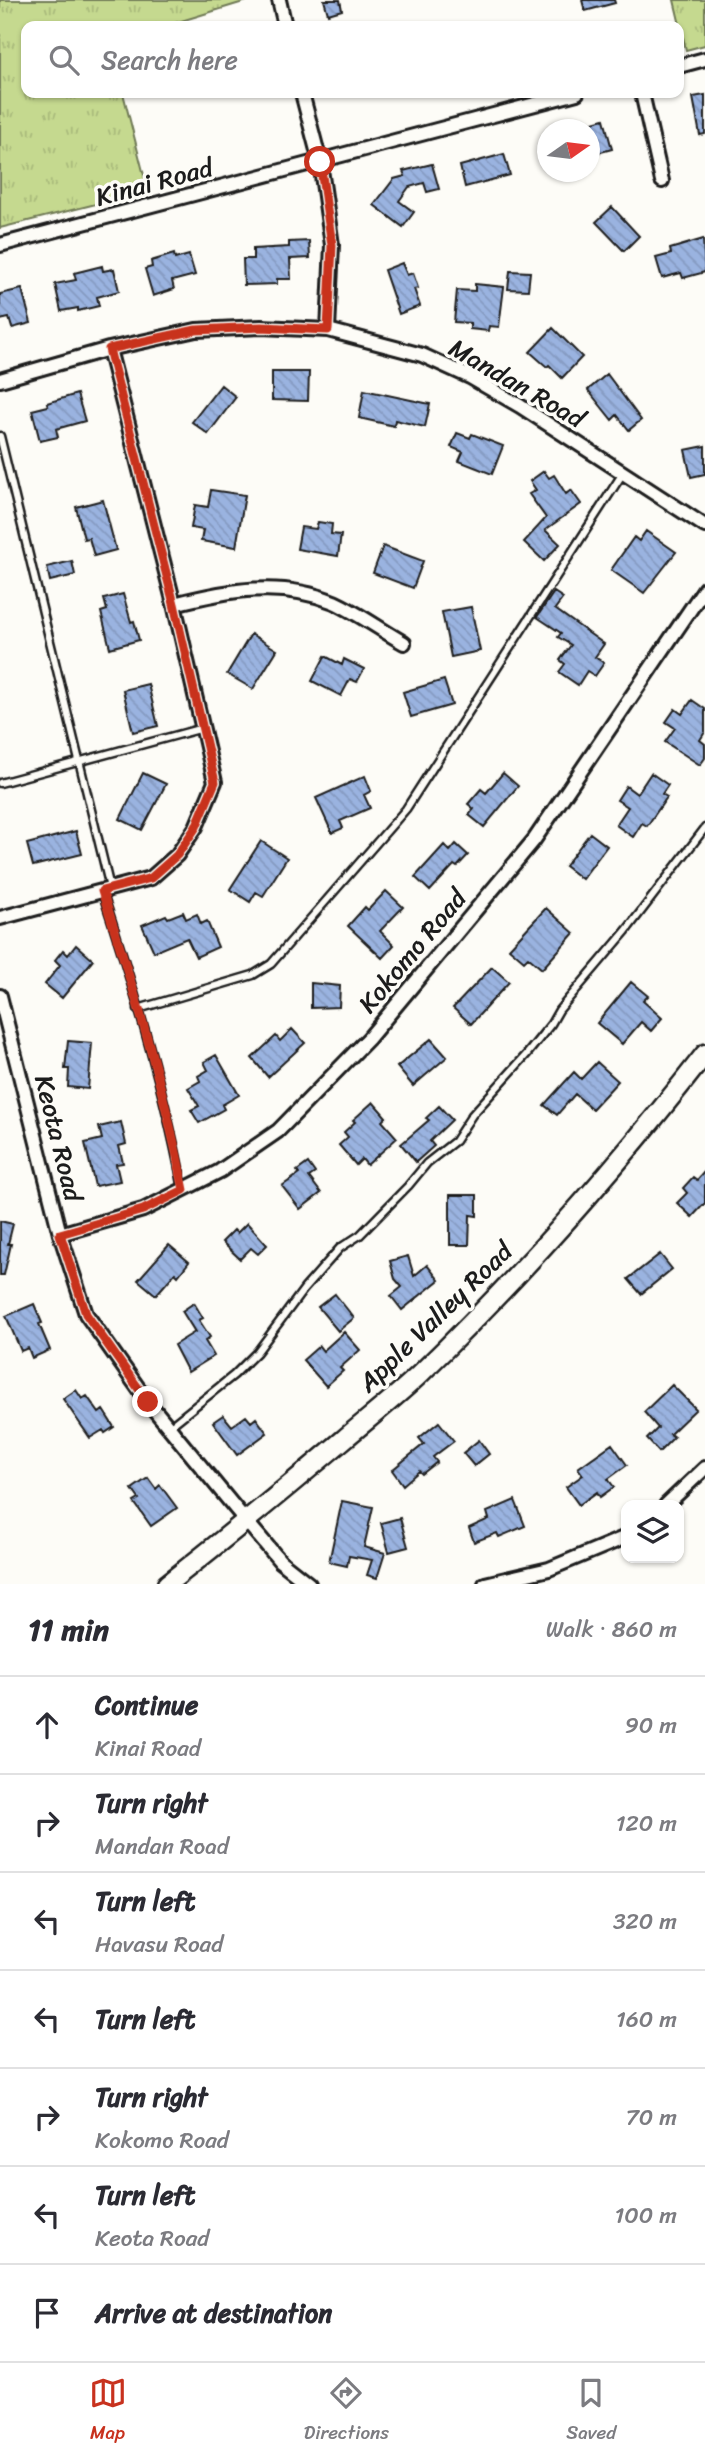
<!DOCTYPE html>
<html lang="en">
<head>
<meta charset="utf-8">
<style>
  :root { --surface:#fff; --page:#f2f2f3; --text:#2b2b33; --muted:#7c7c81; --line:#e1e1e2; --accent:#c8321e }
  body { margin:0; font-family:Sriracha,sans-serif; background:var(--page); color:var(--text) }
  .controls { position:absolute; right:21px; bottom:21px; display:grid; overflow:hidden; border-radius:14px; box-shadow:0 2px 5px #0004 }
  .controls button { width:63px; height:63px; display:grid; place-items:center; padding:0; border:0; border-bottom:2px solid var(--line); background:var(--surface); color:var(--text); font:35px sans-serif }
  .compass { position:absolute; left:537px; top:119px; width:63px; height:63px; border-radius:50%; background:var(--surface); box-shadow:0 2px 5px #0004; rotate:76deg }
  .stop { position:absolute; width:21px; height:21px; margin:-16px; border:5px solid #c8321e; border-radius:50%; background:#fff }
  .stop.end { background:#c8321e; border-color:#fff; box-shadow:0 2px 7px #0008 }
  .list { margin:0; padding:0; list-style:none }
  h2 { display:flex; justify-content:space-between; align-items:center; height:91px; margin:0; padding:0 28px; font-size:30px }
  h2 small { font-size:23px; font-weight:400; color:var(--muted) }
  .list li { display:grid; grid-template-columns:46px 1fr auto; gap:21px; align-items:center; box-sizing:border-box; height:98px; padding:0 28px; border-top:2px solid var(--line) }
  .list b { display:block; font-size:26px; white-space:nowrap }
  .list p { margin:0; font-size:23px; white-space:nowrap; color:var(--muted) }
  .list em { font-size:23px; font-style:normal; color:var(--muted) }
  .icon { flex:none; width:38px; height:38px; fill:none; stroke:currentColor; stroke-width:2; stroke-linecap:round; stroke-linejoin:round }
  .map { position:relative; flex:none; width:705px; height:1584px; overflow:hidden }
  .search { position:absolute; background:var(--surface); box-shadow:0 2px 5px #0004; left:21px; right:21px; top:21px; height:77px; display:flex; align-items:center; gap:18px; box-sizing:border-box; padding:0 24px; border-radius:14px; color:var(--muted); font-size:26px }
  .sheet { height:777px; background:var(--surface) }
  nav { display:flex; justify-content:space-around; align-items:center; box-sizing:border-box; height:98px; border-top:2px solid var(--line); background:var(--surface); font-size:19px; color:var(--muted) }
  nav a { display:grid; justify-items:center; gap:4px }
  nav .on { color:var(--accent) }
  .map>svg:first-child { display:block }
</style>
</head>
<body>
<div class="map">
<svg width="705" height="1584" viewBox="0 0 705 1584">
  <defs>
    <pattern id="grass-tufts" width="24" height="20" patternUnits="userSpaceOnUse" patternTransform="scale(1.75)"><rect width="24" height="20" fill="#c5d98f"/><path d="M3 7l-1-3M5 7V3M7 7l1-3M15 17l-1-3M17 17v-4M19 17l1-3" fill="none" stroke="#a9ba7b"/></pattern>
    <pattern id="building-back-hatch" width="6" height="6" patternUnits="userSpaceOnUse" patternTransform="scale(1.75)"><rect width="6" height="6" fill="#9ab3e0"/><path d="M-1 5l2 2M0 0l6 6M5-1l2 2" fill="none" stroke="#8499c0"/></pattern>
  </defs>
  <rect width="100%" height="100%" fill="#fdfcf7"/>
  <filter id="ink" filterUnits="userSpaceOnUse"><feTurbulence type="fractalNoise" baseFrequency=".0143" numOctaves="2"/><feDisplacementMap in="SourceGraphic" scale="14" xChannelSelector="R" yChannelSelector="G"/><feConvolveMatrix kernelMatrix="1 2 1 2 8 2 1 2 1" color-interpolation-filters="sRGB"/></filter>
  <g filter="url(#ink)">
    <path fill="url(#grass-tufts)" stroke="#707a56" stroke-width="2" d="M0,0H250L165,26H26V93H123L148,191L0,228Z
      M674,0H705V45L686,50Z"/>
    <path fill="url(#building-back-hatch)" stroke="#1c1c1c" stroke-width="2" d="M324,0H340L342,10L328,14Z
      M582,0H614L615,3L585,11Z
      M705,95V134L700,135L693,97Z
      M604,119L612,149L590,155V123Z
      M504,154L510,175L465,187L460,166Z
      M432,164L439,189L427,192L424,183L409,187L399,201L414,212L403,227L374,205L394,179L405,176L403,171Z
      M612,207L639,236L624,251L596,222Z
      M703,239L705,272L683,278L681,273L662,278L656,258L671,254L670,249Z
      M309,241L310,258L290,259L291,279H277V284L244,285L243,259H253V249L289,247V242Z
      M174,254L175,259L189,255L195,275L172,281L174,289L153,296L145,269L152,267L151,261Z
      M402,263L407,275L413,273L418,288L414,289L420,306L399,314L384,270Z
      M102,266L103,271L114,269L119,291L97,297L99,306L78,311V308L61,311L55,284L76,280L74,273Z
      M510,271L530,272L528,290L508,289Z
      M475,284L504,287L499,327L489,326L488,331L470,329V323L454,322L457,290L475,291Z
      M22,289L31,323L12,328L9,318L0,320V294Z
      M553,328L582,357L562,378L549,365L547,367L530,352Z
      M272,372H309L308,401L272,400Z
      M607,374L641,420L629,430L617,415L612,420L588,390Z
      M221,385L236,397L208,434L192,422Z
      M364,390L430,404L425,427L395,420L394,426L359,418Z
      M77,394L85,421L56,429L58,437L40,441L32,410L48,406L47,403Z
      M457,433L470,438L472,434L503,446L492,474L459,461L463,452L451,447Z
      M705,446V474L691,477L685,450Z
      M544,471L549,478L554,475L566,494L571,490L581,504L545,530L560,544L544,561L524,542L546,518L529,494L536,490L530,481Z
      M211,490L245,495L236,547L201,541L203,530L191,528L195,505L208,507Z
      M103,500L116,550L94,556L89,538L84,539L76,507Z
      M318,522L332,524L331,534L341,535L338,556L297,549L301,527L316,529Z
      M646,531L676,552L644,593L611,570L634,537L639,541Z
      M383,546L423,561L413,588L373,573Z
      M72,561L75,575L50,581L47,567Z
      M554,592L563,598L555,609L604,644L595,657L604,663L595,676L587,671L578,685L559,672L565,664L560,660L571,645L558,637L561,633L537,617Z
      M123,594L131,622L134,621L139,640L110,648L101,612L107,610L104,599Z
      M471,607L480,651L451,657L442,612Z
      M251,634L277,650L253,689L227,674Z
      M325,656L342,665L344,659L364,669L357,682L350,679L341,696L312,681Z
      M444,680L452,705L411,717L403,692Z
      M148,684L158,726L133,732L123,690Z
      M692,700L705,709V732L700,740L705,744V758L700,765L665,742L675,728L666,722L675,709L682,714Z
      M143,773L166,784L142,830L120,819Z
      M503,773L518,786L484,827L469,815L474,809L468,804L481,789L486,793Z
      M651,773L668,785L662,794L667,797L647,826L642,823L633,837L616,825L628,807L617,800L626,786L637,794Z
      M365,776L371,791L364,795L370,808L340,821L343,828L332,833L316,798Z
      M76,831L82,854L33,866L27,844Z
      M590,833L607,846L582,879L565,866Z
      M261,841L287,858L263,896L256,892L250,902L230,889Z
      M456,844L468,855L457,867L454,865L430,891L415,877L444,845L450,851Z
      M386,891L403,907L380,931L394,945L382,958L348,926L365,907L368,910Z
      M546,908L574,933L542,969L528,957L524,961L509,948Z
      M183,912L186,919L197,914L201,924L207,921L218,947L196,957L187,938L154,952L142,925L166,915L168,918Z
      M76,945L93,960L62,998L45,984L60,965L55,960L63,950L68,955Z
      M492,967L509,982L471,1024L453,1008Z
      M631,982L648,996L643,1001L662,1018L651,1031L641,1022L622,1044L597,1023Z
      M311,983L340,986L339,1007L311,1008Z
      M292,1029L305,1043L268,1077L252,1058L276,1036L280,1041Z
      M431,1039L447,1057L413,1086L397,1067Z
      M68,1041L92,1043L88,1089L68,1087L69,1069H65Z
      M216,1055L239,1095L222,1105L224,1109L199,1123L191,1110L199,1106L188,1088L200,1081L198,1076L208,1070L204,1062Z
      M597,1062L618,1081L592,1109L575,1094L557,1115L544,1105L574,1072L581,1079Z
      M373,1102L386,1117L382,1121L397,1138L367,1165L362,1159L356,1165L339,1145L348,1137L344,1132L355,1122L353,1120Z
      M439,1106L452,1120L430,1141L434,1146L416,1162L401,1144L429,1120L426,1118Z
      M121,1122L126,1144L119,1146L123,1163L116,1164L120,1181L95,1186L85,1143L102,1139L99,1127Z
      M308,1163L315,1173L309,1177L321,1193L300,1209L282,1186L299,1174L297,1171Z
      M705,1171V1203L692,1217L677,1203L687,1193L683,1188L693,1177L697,1180Z
      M450,1195H477V1216L470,1215L469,1245H450Z
      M0,1221L13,1224L8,1244H11L4,1275H0Z
      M247,1223L267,1245L258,1254L251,1248L240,1259L222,1242L234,1230L237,1233Z
      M169,1245L189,1262L178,1276L175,1273L156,1295L138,1280Z
      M660,1254L672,1269L641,1294L628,1279Z
      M408,1256L414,1276L427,1265L439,1280L402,1310L391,1296L402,1287L395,1279L390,1261Z
      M335,1294L354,1318L338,1331L318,1307Z
      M194,1303L203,1318L199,1320L210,1337L205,1341L214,1356L188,1372L174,1345L195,1332L182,1311Z
      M34,1304L42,1323L39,1324L50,1350L32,1358L28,1348L21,1351L6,1316Z
      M344,1332L360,1350L340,1368L343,1371L326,1386L303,1360L319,1346L323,1351Z
      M672,1385L696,1409L670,1434L674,1437L659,1452L647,1439L658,1428L644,1412Z
      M76,1390L82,1399L87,1396L99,1413L103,1410L114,1427L105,1433L103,1430L90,1438L63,1399Z
      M223,1415L232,1426L246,1416L251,1422L256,1418L267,1433L237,1455L213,1422Z
      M439,1422L454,1441L433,1457L437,1462L422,1474L419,1471L403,1485L392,1470L424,1444L419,1438Z
      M479,1440L489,1454L474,1466L463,1453Z
      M612,1444L627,1465L608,1479L614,1487L600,1497L597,1492L579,1505L566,1487L583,1475L578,1468Z
      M148,1478L156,1489L160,1485L177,1508L151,1526L134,1502L139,1499L132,1489Z
      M515,1500L525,1526L499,1537L497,1533L474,1542L469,1528L489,1519L487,1512Z
      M342,1501L373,1507L364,1547L385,1553L377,1578L367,1575L372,1560L349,1556L347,1566L329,1562Z
      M400,1518L408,1547L389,1552L381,1523Z"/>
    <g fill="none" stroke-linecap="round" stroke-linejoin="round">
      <defs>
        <path id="service" d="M0,436L110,888
          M0,783L203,728
          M102,891C134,988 164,1088 183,1189
          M138,1009L253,975L271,964L406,809L623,473
          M169,1427L234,1375L257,1352L304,1289L340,1248L360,1235L408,1186L427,1163L455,1141L472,1115L527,1054L551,1024L559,1010L626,931L705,828"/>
        <path id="minor" d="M279,0L285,26
          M679,66L705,59
          M302,93L320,162L332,245L328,330
          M642,93L662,181
          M0,245L577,93
          M0,380L109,349L196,330L261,327L328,330L422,355L470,377L520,406L705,526
          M174,604C228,590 281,580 334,602C358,613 381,630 404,643
          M0,918L151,878L177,855L196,827L215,782L174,604L109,349
          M0,996L60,1234L86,1314L148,1402L236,1509L280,1561L309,1584
          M60,1234L143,1210L220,1171L278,1131L369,1038L534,840L705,588
          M666,1505L705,1468
          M485,1584L549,1569L626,1537"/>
        <path id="secondary" d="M167,1584C227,1537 285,1489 343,1440C369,1418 396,1397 420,1374C523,1274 617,1167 705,1054"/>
      </defs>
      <use href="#service" stroke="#1c1c1c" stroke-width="11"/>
      <use href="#minor" stroke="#1c1c1c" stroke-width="18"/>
      <use href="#secondary" stroke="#1c1c1c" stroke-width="23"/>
      <use href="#service" stroke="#fdfcf7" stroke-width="6"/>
      <use href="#minor" stroke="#fdfcf7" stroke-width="12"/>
      <use href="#secondary" stroke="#fdfcf7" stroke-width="18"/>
    </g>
  </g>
  <g fill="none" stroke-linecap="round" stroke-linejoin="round" filter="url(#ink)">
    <path stroke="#c8321e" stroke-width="9" d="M148,1402L86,1314L60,1234L143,1210L184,1190C164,1088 134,989 102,891L151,878L177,855L196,827L215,782L174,604L109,349L196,330L261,327L328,330L332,245L320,162"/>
  </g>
  <g text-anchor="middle" stroke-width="7" stroke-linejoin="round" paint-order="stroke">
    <g font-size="26" fill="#1c1c1c" stroke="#fdfcf7">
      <text transform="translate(154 182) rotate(-15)" y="9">Kinai Road</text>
      <text transform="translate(517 383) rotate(30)" y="9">Mandan Road</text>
      <text transform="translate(412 951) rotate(-50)" y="9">Kokomo Road</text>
      <text transform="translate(59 1138) rotate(76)" y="9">Keota Road</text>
      <text transform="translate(435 1317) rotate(-44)" y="9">Apple Valley Road</text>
    </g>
  </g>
</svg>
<div class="controls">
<button><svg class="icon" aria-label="layers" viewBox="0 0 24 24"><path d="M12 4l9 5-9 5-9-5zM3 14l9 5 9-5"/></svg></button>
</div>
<svg class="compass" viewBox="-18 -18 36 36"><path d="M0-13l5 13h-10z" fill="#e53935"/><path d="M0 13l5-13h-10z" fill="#7c7c81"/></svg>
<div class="stop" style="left:320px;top:162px"></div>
<div class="stop end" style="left:148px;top:1402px"></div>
<div class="search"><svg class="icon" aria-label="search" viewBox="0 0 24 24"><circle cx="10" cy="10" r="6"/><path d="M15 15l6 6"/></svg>Search here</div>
</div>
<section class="sheet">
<h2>11 min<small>Walk · 860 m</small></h2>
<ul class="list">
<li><svg class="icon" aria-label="ahead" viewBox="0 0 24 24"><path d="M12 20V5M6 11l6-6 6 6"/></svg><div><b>Continue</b><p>Kinai Road</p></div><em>90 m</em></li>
<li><svg class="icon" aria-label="right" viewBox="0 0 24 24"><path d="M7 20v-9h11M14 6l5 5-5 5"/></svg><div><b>Turn right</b><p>Mandan Road</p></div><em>120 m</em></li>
<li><svg class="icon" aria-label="left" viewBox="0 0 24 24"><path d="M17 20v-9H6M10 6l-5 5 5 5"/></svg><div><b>Turn left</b><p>Havasu Road</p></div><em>320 m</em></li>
<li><svg class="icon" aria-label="left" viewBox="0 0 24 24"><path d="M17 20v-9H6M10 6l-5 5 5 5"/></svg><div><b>Turn left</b></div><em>160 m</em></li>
<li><svg class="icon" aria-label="right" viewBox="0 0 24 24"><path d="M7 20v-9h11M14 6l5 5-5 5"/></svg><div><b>Turn right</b><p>Kokomo Road</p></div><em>70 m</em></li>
<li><svg class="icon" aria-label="left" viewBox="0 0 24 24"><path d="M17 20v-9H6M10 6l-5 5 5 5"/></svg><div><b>Turn left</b><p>Keota Road</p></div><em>100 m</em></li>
<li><svg class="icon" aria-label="arrive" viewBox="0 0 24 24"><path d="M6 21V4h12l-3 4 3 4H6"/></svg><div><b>Arrive at destination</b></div></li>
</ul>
</section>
<nav>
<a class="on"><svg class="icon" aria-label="map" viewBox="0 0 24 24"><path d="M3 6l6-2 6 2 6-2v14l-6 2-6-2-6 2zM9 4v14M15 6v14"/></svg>Map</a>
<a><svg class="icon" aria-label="directions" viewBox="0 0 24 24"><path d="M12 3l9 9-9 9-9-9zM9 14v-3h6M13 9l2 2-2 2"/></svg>Directions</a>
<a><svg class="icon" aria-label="saved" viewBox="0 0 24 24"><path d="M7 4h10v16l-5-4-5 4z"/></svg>Saved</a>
</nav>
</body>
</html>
